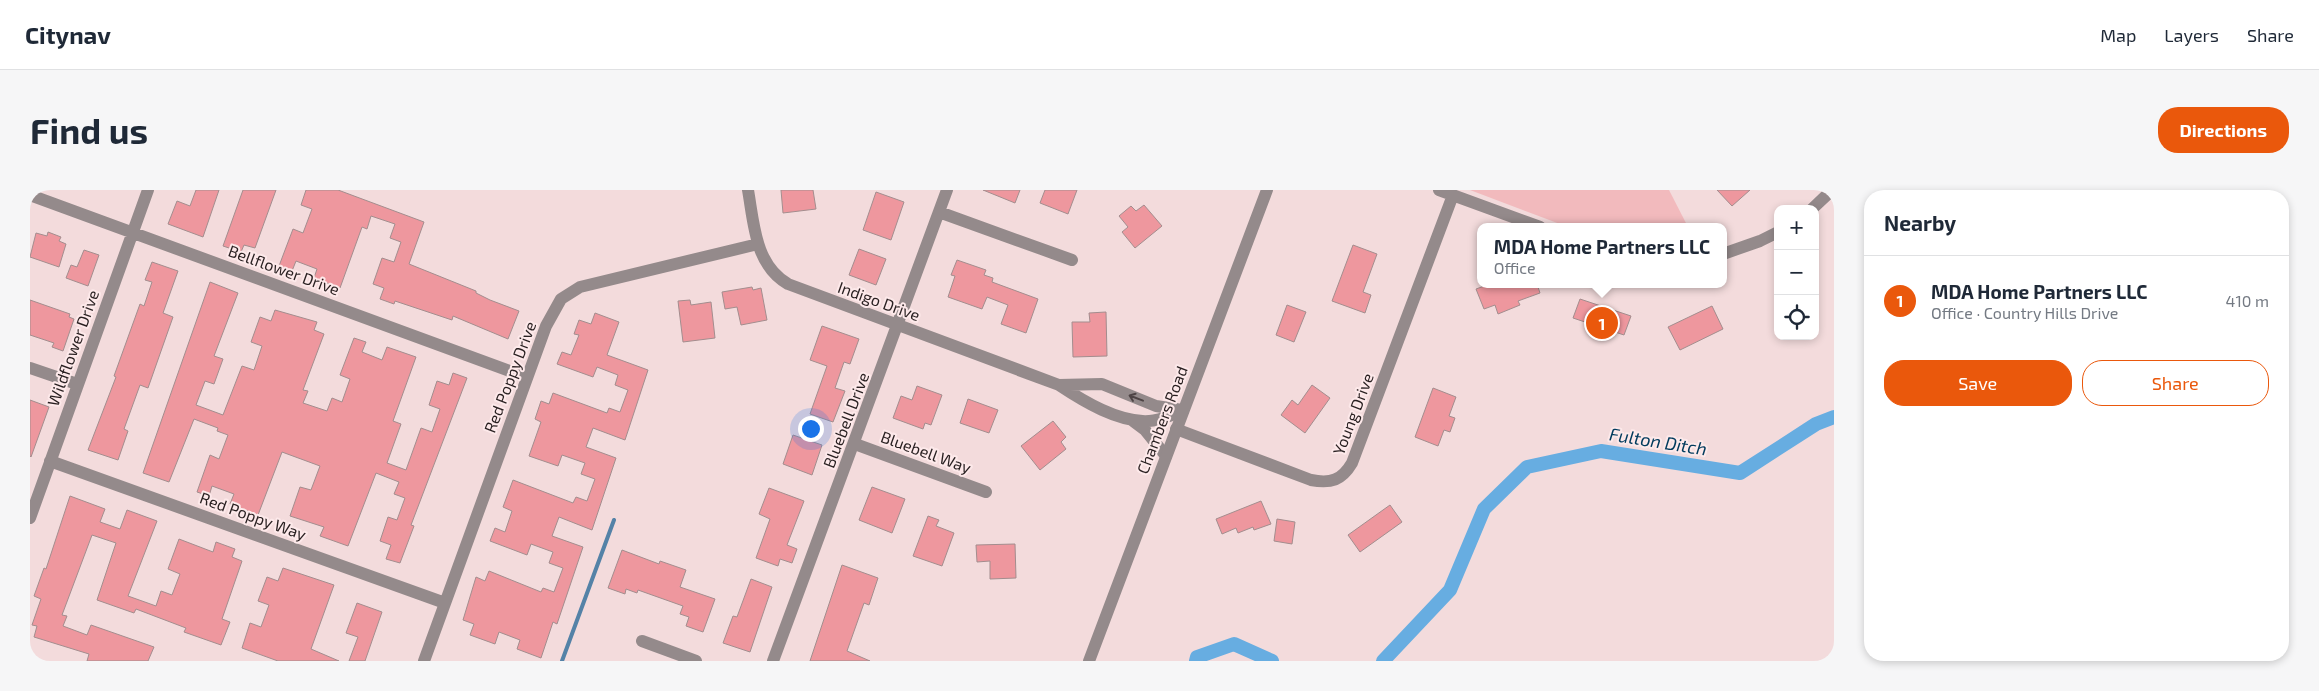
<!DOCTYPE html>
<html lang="en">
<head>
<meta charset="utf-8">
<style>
  :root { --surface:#fff; --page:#f6f6f7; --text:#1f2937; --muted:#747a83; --line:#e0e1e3; --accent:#ea580c }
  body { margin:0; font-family:"Exo 2",sans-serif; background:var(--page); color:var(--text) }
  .controls { position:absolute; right:15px; top:15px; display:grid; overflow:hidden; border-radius:10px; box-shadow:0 2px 8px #0003 }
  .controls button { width:45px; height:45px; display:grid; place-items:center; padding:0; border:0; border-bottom:1px solid var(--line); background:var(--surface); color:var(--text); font:25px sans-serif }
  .you { position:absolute; left:780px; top:238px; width:18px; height:18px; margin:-12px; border:4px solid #fff; border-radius:50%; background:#1a73e8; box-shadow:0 0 0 8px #1a73e833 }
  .badge { display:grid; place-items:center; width:32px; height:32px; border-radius:50%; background:var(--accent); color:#fff; font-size:16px; font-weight:700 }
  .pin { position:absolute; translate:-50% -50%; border:2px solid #fff; box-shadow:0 1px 5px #0006 }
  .popup { position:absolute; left:1447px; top:33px; width:250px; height:65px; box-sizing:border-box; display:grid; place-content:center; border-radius:10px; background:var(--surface); filter:drop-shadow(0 1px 4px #0005); font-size:16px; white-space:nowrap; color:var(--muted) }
  .popup b { font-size:19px; color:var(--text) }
  .popup::after { content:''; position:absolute; left:50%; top:100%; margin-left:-10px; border:10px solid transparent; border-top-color:var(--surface) }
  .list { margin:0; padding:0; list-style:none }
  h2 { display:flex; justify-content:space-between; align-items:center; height:65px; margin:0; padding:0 20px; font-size:21px }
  h2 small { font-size:16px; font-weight:400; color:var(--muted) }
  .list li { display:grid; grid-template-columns:32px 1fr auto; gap:15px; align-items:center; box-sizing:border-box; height:90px; padding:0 20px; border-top:1px solid var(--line) }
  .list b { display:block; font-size:19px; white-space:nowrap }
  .list p { margin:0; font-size:16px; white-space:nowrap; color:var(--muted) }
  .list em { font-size:16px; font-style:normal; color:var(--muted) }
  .actions { display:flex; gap:10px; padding:15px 20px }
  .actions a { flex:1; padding:11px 0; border:1px solid var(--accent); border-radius:20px; text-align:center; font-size:18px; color:var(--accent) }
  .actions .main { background:var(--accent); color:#fff }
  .icon { flex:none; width:28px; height:28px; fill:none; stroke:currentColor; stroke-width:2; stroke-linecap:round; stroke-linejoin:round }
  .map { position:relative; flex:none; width:1804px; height:471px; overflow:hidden; border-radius:20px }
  header { display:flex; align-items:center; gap:30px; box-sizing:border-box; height:70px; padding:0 25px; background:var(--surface); border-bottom:1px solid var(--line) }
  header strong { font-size:24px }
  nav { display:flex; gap:28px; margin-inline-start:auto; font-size:18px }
  .intro { display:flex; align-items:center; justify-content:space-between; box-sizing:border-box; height:120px; padding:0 30px }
  h1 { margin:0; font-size:35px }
  .button { padding:12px 22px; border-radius:20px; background:var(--accent); color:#fff; font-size:18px; font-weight:700 }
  main { display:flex; gap:30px; padding:0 30px }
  aside { flex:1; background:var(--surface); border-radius:20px; box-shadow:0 2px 8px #0003 }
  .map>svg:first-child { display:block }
</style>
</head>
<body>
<header>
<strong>Citynav</strong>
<nav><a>Map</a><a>Layers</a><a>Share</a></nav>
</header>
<div class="intro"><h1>Find us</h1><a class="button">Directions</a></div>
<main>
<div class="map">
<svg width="1804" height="471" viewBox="0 0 1804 471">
  <rect width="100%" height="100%" fill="#f3dbdc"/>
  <path fill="#f2babd" d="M1440,0H1639L1658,37H1538Z"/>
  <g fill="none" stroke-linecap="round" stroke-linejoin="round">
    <path stroke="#5482a7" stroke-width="4" d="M532,471L584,330"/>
    <path stroke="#67ade1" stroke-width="14" d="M1166,471L1167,467L1204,454L1242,471
      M1353,471L1420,400L1454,319L1497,277L1571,261L1710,283L1786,234L1804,227"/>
  </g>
  <path fill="#ee979e" stroke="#a38d8e" d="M166,0H189L173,47L138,34L147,11L160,16Z
    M213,0H246L225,58L214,55L211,62L193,56Z
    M276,0H308L394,32L379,74L446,101V103L460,110L489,121L478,149L423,126L422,130L365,111L364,114L350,109L354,98L343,94L352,68L364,72L371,52L360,48L365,34L341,26L337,39L332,37L310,98L284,88L287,79L266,71L262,81L249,76L263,39L273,43L282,19L271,15Z
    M751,0H783L786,19L753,23Z
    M953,0H990L985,13Z
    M1015,0H1047L1038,24L1010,13Z
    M1687,0H1720L1702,16Z
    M846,2L874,12L861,50L833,40Z
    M1114,15L1132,36L1105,58L1092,42L1098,37L1089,26L1101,16L1106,21Z
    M18,42L31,47L29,51L36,54L29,77L0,67L6,43L17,46Z
    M1323,55L1347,64L1333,102L1341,105L1335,123L1302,111Z
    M829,59L856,69L846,95L819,85Z
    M54,60L69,65L58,96L36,88L41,75L47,77Z
    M927,70L956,80L954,85L963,88L962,92L1008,109L996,143L971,134L978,115L957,107L952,119L918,107L925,86L921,85Z
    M122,72L148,81L133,123L143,127L118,198L110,195L94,239L98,241L88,270L58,260L86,187L84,186L110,114L114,116L122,92L115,90Z
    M180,92L208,103L184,166L193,169L184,194L175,191L166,215L193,225L212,176L224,180L232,156L221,152L230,127L241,131L245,120L287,132L284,140L294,144L273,200L278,201L273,213L297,221L302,208L312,212L320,189L310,185L324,148L336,152L332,162L352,170L357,157L386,167L363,231L371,234L357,273L376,280L391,238L402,242L410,219L399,215L407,191L419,195L423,183L437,188L381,335L384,336L370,373L356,369L361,355L350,351L358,327L367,330L375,308L364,304L369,292L346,283L318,356L290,346L294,337L260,326L270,297L281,300L290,276L252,262L228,325L200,314L204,304L182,296L179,306L167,302L180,265L189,269L198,245L187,241L188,238L164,229L139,292L113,283Z
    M1460,94H1507L1510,103L1488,111L1490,115L1468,124L1465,115L1454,119L1446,99Z
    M722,97L723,100L731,98L737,130L711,135L707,117L695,119L692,102Z
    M1550,109L1601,126L1594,145L1543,128Z
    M0,110L40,124L39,127L44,129L33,161L22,157L24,153L0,145Z
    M660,110L661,115L681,112L685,148L653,152L648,111Z
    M1257,115L1276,122L1264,152L1246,145Z
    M1682,116L1693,139L1650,160L1638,137Z
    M1076,122L1077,166L1043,167L1042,132H1060L1059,123Z
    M565,123L589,132L577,165L618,180L595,250L563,238L556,257L586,268L562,340L529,327L522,346L553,357L527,434L523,432L511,468L487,459L490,450L469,442L465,454L440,445L444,434L433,430L446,387L455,391L459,381L511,402L513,398L524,402L533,378L519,373L523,362L501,354L497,365L460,351L465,338L475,342L482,321L473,317L483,290L543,313L546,307L557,311L565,289L551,284L555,273L532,265L528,276L499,266L511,232L505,229L511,211L519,214L523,203L577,223L579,218L590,222L598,200L585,195L588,185L567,177L563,187L527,174L532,162L541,165L549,145L544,144L549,130L561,134Z
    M792,136L829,149L820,174L814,172L805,198L815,201L803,232L780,224L797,176L780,170Z
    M1282,195L1300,208L1275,243L1251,225L1262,210L1268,215Z
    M887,196L912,205L901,235L895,233L893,239L863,228L871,206L882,210Z
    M1403,198L1426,207L1419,226L1425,228L1420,242L1414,240L1408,256L1385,247Z
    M938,209L968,220L959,243L930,233Z
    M0,210L19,217L1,267L0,266Z
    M1023,231L1036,247L1031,252L1036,259L1010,280L991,256Z
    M763,245L792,255L782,285L753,274Z
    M842,297L875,309L862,343L829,330Z
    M739,298L774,311L757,355L767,359L762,373L750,369L748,376L726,368L740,329L729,324Z
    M40,306L75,319L70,332L90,339L97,320L127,331L98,406L126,416L131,401L142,405L150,384L138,379L149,349L183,362L186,352L205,359L202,367L212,371L192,429L200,432L191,455L154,442L156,438L106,419L104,423L67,410L86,353L62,345L32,425L37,426L33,436L57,445L61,435L124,457L118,471H57L59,464L4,447L7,436L2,435L11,409L4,406L14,378L16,379Z
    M1231,311L1241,334L1224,340L1223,337L1208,343L1206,338L1192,344L1186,329Z
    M1360,315L1372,332L1330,362L1318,345Z
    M898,326L909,330L906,336L924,343L912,376L883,366Z
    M1247,329L1265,332L1262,354L1244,351Z
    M985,354L986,388L960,389V371L947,372L946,355Z
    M592,360L629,374L630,371L656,380L650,397L685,409L673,442L656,436L659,427L650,424L653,416L608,400L607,403L596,399L595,404L578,398Z
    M812,375L848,388L839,415L834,413L817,461L840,471H780Z
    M253,378L304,395L281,459L309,471H248L212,458L220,433L231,437L239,415L228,411L237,387L248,391Z
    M721,389L742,397L720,462L693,453L703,426L707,427Z
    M327,413L352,422L335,471H319L328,447L316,443Z"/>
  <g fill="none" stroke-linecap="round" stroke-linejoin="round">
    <path stroke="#948a8b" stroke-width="12" d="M718,0C724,34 725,75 758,94L1029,195C1053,211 1089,233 1119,231C1130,231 1143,224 1153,221
      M1409,0L1510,37
      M0,5L496,187
      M1782,19L1802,0
      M909,22L1042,70
      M1693,64L1730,51L1748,42
      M0,178L47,194
      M1029,195L1072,194L1126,216L1152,220
      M1103,231L1115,240L1136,266
      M1146,239L1281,290C1301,294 1312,290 1322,273L1423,5
      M825,254L956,302
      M20,271L415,413
      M0,328L118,0
      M612,451L666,471
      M394,471L516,136L531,109L550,97L728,54
      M743,471L917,0"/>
    <path stroke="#948a8b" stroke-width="12" d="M1059,471L1237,0"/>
  </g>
  <defs><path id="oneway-shaft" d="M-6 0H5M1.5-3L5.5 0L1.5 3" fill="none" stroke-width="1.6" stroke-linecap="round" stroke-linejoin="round" transform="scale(1.25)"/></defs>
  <use stroke="#4e4445" href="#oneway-shaft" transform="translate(1106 208) rotate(-159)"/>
  <g text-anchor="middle" stroke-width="4" stroke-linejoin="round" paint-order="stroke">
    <g font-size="16" fill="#281f20" stroke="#fde9ea">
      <text transform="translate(254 80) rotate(20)" y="6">Bellflower Drive</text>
      <text transform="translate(849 111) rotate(20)" y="6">Indigo Drive</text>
      <text transform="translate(43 158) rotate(-70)" y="6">Wildflower Drive</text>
      <text transform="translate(480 187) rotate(-69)" y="6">Red Poppy Drive</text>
      <text transform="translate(1323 224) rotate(-69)" y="6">Young Drive</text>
      <text transform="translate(816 230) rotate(-69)" y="6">Bluebell Drive</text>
      <text transform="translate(1132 230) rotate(-69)" y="6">Chambers Road</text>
      <text transform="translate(896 262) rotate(20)" y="6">Bluebell Way</text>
      <text transform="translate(223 326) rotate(20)" y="6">Red Poppy Way</text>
    </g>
    <g font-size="18" font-style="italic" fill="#003a5c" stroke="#fde9ea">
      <text transform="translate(1628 252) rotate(9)" y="6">Fulton Ditch</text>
    </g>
  </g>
</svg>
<div class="controls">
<button>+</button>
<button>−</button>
<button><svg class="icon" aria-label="locate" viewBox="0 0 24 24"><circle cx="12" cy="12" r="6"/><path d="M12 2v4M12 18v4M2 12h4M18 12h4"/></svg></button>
</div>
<div class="you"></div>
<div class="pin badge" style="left:1572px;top:133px">1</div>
<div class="popup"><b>MDA Home Partners LLC</b>Office</div>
</div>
<aside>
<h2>Nearby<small></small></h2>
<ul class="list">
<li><span class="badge">1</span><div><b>MDA Home Partners LLC</b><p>Office · Country Hills Drive</p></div><em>410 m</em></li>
</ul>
<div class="actions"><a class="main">Save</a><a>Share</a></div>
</aside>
</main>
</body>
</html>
